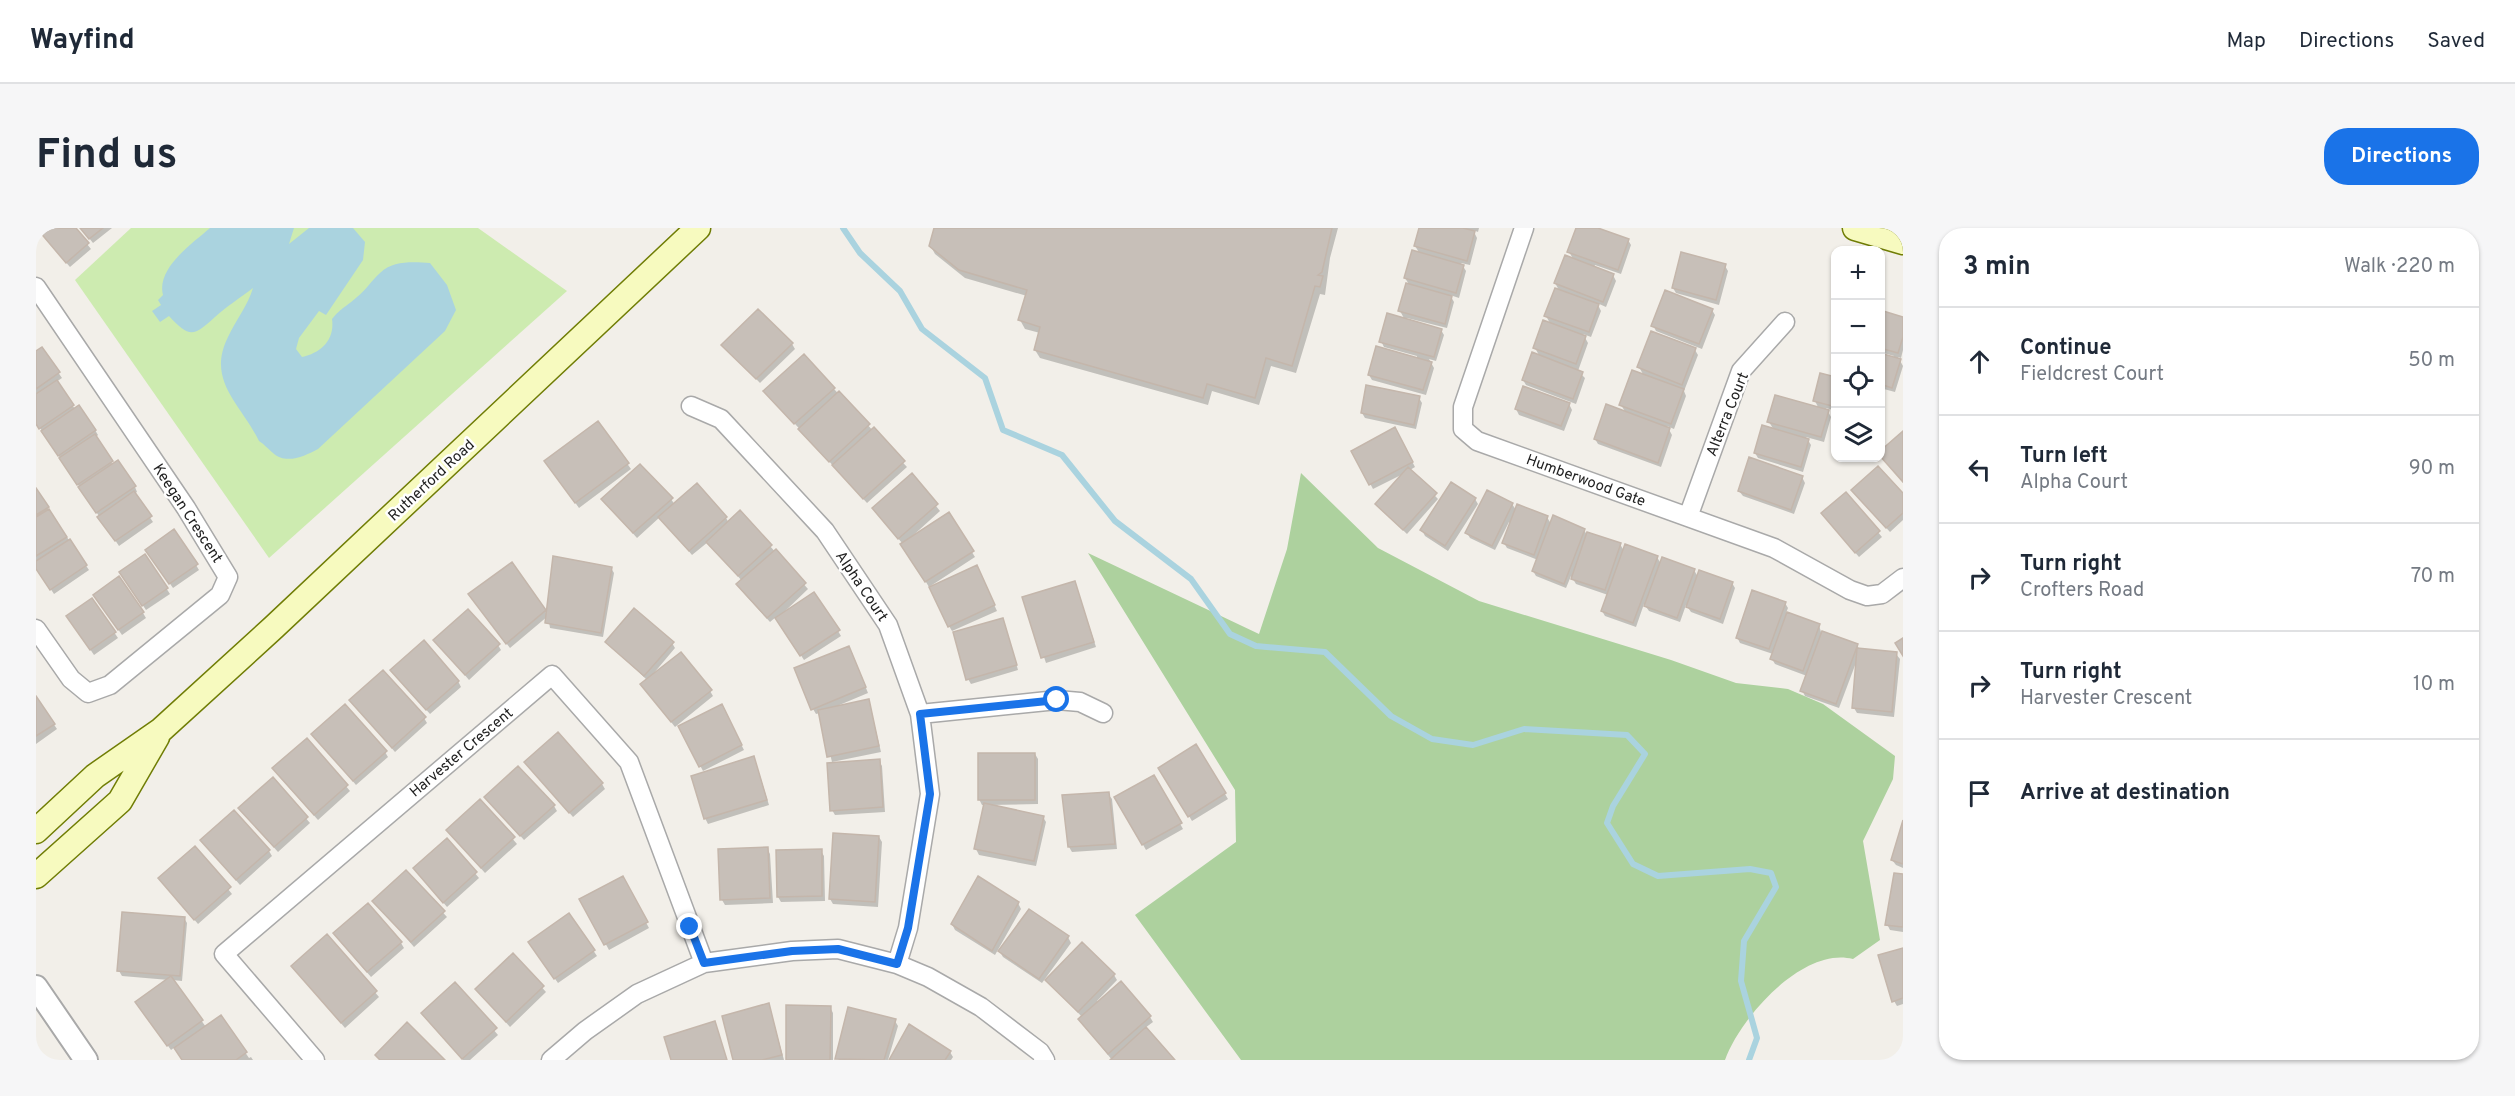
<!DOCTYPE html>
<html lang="en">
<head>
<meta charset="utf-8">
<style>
  :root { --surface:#fff; --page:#f6f6f7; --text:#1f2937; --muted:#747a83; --line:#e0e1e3; --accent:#1a73e8 }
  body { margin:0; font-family:Overpass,sans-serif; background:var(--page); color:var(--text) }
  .controls { position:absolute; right:18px; top:18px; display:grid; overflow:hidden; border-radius:12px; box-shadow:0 2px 4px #0004 }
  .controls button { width:54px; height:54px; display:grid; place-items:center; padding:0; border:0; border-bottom:2px solid var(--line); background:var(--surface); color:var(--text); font:30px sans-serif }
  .stop { position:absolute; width:18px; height:18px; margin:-14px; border:4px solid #1a73e8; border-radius:50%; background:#fff }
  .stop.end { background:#1a73e8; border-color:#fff; box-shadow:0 2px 6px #0008 }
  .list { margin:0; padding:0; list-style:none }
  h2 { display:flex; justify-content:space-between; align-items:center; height:78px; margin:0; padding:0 24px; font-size:26px }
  h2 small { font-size:20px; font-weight:400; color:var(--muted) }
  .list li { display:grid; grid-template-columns:39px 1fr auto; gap:18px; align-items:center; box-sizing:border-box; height:108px; padding:0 24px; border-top:2px solid var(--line) }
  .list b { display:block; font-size:22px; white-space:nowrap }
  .list p { margin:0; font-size:20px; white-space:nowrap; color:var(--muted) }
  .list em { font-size:20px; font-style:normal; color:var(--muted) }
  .icon { flex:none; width:33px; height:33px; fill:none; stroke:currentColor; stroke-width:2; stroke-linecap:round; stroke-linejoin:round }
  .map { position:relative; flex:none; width:1867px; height:832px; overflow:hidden; border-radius:24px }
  header { display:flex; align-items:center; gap:36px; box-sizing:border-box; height:84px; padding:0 30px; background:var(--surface); border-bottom:2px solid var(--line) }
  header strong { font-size:28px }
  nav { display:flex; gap:33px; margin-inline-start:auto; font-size:21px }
  .intro { display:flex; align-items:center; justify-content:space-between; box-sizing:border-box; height:144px; padding:0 36px }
  h1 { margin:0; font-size:42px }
  .button { padding:15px 27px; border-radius:24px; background:var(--accent); color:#fff; font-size:21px; font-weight:700 }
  main { display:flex; gap:36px; padding:0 36px }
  aside { flex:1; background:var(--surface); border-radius:24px; box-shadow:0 2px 4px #0004 }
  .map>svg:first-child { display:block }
</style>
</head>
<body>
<header>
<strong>Wayfind</strong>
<nav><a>Map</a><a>Directions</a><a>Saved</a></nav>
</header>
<div class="intro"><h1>Find us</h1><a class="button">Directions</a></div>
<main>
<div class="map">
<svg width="1867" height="832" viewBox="0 0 1867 832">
  <rect width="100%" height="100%" fill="#f2efe9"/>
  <path fill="#cdebb0" d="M95,0H442L531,63L233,330L39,52Z"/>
  <path fill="#add19e" d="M1265,245L1342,320L1443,373L1635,432L1700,455L1752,461L1787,476L1859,528L1857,551L1827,613L1844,712L1817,731C1767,718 1704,790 1689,832H1205L1099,687L1200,614L1199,562L1052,325L1223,406L1251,321Z"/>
  <path fill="#aad3df" d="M174,0H258L253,16L273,0H317L329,14L327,32L290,87L283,83L263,110L260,121L266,129C285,125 299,112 296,91C306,79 310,79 321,69C330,62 336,52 344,45C357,32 378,34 394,35L411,57L420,82L409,103L282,221C269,228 250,237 237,225C231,220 229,217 223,213C205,176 170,153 192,109C200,92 212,77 217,60C205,69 190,79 179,89C158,108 154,111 133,88L124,94L116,83L125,77L122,72L127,67C120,40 157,15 174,0Z"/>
  <path fill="#0003" d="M8,0H38L55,21L34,39L7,8Z
    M45,0H76L57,15Z
    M900,0H1302L1294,30L1289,67L1284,66L1260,145L1235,138L1223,177L1176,163L1172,177L1004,130L999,122L1004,105L989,101L984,92L991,68L929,50L899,26L894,17Z
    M1384,0H1443L1442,4L1437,2L1441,10L1434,37L1425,35L1430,43L1423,70L1414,67L1418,74L1411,100L1371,90L1370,92L1405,102L1408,107L1400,133L1393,131L1398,140L1390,167L1336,152L1333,147L1381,131V128L1348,119L1345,113L1369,92L1364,83L1374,58L1369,50L1384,26L1379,18Z
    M1542,0H1558L1592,12L1595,17L1585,46L1559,37L1558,40L1577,47L1580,53L1570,79L1561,75L1565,83L1555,109L1547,106L1552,115L1542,143L1549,150L1540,176L1490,157L1487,152L1504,129L1499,120L1515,97L1510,88L1524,64L1519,55L1538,32L1533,24Z
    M1689,38L1692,43L1683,77L1640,65L1637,60Z
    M1676,82L1679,87L1666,121L1620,103L1617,97Z
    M1844,83L1867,90V122L1865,130L1862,129L1867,138L1859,164L1844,160V127L1858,131V128L1844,124Z
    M756,116L759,121L724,155L687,117Z
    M6,121L26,150L20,154L39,181L59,202L62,207L59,210L77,237L99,259L101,264L98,266L117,294L83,318L0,194V125Z
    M1659,122L1662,127L1648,163L1650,168L1638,201L1631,198L1636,207L1625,239L1562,216L1559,211L1590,185L1585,177L1608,148L1603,139Z
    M1800,150V183L1790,180L1795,189L1788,214L1770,209L1775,217L1767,244L1722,230L1719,225L1738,202L1733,194L1783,181L1779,173Z
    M798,161L871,239L831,275L729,163Z
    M1383,170L1386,175L1380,201L1329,190L1326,185Z
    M1533,176L1536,182L1528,203L1483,187L1480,181Z
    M562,195L595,241L543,280L513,238Z
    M1359,201L1379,239L1374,242L1402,271L1371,306L1341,277L1369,245L1337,261L1317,223Z
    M876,248L904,283L872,312L912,286L939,329L893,359L866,315L837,280Z
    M1766,249L1769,255L1758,286L1707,268L1703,263Z
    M0,263L53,342L18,366L0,339Z
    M1810,266L1846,309L1823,329L1790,291Z
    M1820,267H1867V292L1854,304Z
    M635,271L639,277L690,290L693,295L704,284L772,361L744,388L802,403L805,408L768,432L740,389L734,394L705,362L702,357L706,353L672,314L656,327L624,289L601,310L567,272Z
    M1439,271L1442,276L1412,323L1389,308L1386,302Z
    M1476,276L1480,282L1511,289L1515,296L1548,302L1551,307L1584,316L1588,323L1621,329L1625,336L1658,342L1662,349L1696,355L1699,360L1687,396L1655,384L1650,377L1644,394L1613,383L1608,376L1600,399L1569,388L1566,383L1572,367L1540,356L1535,348L1530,360L1500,348L1497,343L1502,332L1471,320L1468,315L1475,295L1473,294L1459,322L1434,310L1431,305Z
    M114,327L160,337L163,342L137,360Z
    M109,328L134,366L110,382L88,349Z
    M575,340L578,345L567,409L514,400L512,388L474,420L437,372L509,383L512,388Z
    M943,344L961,383L916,403L913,398Z
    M1039,355L1060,419L1010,435L988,370Z
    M56,372L82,410L58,427L35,393Z
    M62,372L107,385L110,390L86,407Z
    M1749,375L1752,380L1750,385L1783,397L1785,404L1821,417L1824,422L1860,426L1864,431L1858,489L1821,485L1818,480L1821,432L1803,480L1769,468L1766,462L1771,448L1739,436L1736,431L1737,426L1704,415L1701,409Z
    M969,397L982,442L935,456L932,451Z
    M399,412L462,417L465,422L433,452Z
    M571,414L636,415L639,420L618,445L674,463L677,468L639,499L609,461L611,452Z
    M816,425L832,465L801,478L833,473L845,524L796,534L784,485L780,486L777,481Z
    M359,447L422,453L425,459L394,486Z
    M0,470L21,501L0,516Z
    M315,473L388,490L391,495L359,524Z
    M688,483L708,522L667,543L644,499Z
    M277,506L349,524L352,529L320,557Z
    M271,512L314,563L282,592L241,546Z
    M1160,518L1192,571L1156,593L1124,540Z
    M999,526L1002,531V576L954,577L1007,589L1010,594L1000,638L943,627L940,621L950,577H946L943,571Z
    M843,533L846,538L849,584L799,587L796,582Z
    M490,535L566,556L569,561L537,589Z
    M720,535L733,577L672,596L669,590Z
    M1118,549L1147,601L1110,622L1080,569Z
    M236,551L274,595L242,624L207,585Z
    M1072,566L1076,571L1081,621L1036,624L1033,619Z
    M450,569L518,578L521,583L488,612Z
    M444,573L481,616L449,645L415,607Z
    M1867,597V640L1860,637L1856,632Z
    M843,609L846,614L842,679L797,676L794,671Z
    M411,612L443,650L411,679L379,641Z
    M166,613L233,623L236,628L204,657Z
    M159,620L196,666L162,696L124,651Z
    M731,620L734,626L737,675L689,677L686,672L684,623Z
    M785,623L788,628L789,673L745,674L742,669Z
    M370,644L411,689L378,719L338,673Z
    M1867,648V704L1854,702L1851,696Z
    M586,650L613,700L573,722L545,671Z
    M982,675L985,681L959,727L919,702L916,696Z
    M88,686L148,690L151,695L146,753L136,752L170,799L185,789L213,830L215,829L217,832H147L139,819L135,822L104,779L133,752L86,748L83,743Z
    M533,687L561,728L522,755L497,720Z
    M291,708L343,769L309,800L257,738Z
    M1032,709L1035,715L1006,755L967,729L964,724Z
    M302,711L365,715L368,720L335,749Z
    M1867,721V776L1861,778L1858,773Z
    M477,727L510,764L474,799L441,762Z
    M1078,747L1081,752L1061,773L1114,789L1117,794L1109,800L1137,832H1076L1047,796L1046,789L1011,752Z
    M419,756L462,807L434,832H427L387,785Z
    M733,777L748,832H699Z
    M794,779L797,785V832H751Z
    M859,793L862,798L852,832H802Z
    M914,824L917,829L915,832H854Z"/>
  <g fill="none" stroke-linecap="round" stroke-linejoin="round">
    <path stroke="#aad3df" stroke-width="6" d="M807,0L824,25L864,63L886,101L949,150L967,202L1026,227L1079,293L1155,351L1194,406L1220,418L1289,424L1355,488L1396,511L1437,517L1488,501L1591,507L1609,526L1577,578L1571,595L1597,636L1622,648L1714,641L1735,645L1740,659L1708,713L1705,753L1721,810L1713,832"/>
  </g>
  <path fill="#c7bfb8" stroke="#c4b6ab" stroke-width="1.5" d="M6,0H40L53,15L30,35L3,3Z
    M44,0H67L53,11Z
    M898,0H1296L1286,44L1282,47L1287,48L1284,59L1279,58L1256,138L1230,130L1219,170L1171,156L1167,170L998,122L1004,99L982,92L991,62L923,42L893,18Z
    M1383,0H1427L1439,3L1431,33L1378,18Z
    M1540,0H1562L1593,11L1582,42L1531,24Z
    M1376,22L1428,37L1420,65L1368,50Z
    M1645,24L1690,36L1680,72L1636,60Z
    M1529,27L1578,46L1567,74L1518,55Z
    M1370,55L1416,68L1409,96L1362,83Z
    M1519,60L1563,76L1553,104L1508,88Z
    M1629,62L1677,81L1663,116L1615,98Z
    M722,81L757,115L720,151L685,117Z
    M1844,82L1867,89V109L1862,125L1844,120Z
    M1351,85L1406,101L1398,129L1343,114Z
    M1507,92L1550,108L1540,136L1497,120Z
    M1615,103L1660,120L1646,157L1601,139Z
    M1340,118L1396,134L1387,162L1332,147Z
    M6,119L24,144L0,161V123Z
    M1496,124L1547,144L1537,171L1486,152Z
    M1844,125L1865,131L1856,160L1844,156Z
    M768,126L799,160L758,196L727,163Z
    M1596,142L1648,161L1635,196L1583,177Z
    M1784,145L1800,149V179L1777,173Z
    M21,152L38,177L3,201L0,196V166Z
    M1330,157L1384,168L1378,197L1325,185Z
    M1487,158L1534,175L1525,198L1479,181Z
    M803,163L834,196L793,234L762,201Z
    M1739,167L1793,182L1785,209L1731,194Z
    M1570,176L1634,200L1622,235L1558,211Z
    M43,177L60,202L22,228L5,203Z
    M562,193L593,235L539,275L508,233Z
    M1726,197L1773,211L1765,239L1718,225Z
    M838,199L869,233L827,271L796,237Z
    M1359,199L1377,234L1333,257L1315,223Z
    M1867,203V254L1844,228V223Z
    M59,206L77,233L41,257L23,230Z
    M1713,229L1767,248L1755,282L1702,263Z
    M82,232L100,258L60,285L42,259Z
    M604,236L637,270L597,305L565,271Z
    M1842,238L1867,265V285L1850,300L1815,262Z
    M1372,239L1401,265L1367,302L1339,276Z
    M876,245L902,276L862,311L836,280Z
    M1415,254L1440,270L1409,318L1384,302Z
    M661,255L691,289L653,323L622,289Z
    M0,260L13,279L0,287Z
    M1451,262L1477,275L1456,318L1429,305Z
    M98,263L116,288L79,313L61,289Z
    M1810,264L1844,303L1819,325L1785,285Z
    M1481,276L1512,288L1498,327L1466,315Z
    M13,281L31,309L0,328V289Z
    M704,282L736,317L702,348L670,314Z
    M913,284L938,323L889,354L864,316Z
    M1517,287L1549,301L1528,356L1496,343Z
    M138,301L162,336L133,356L109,322Z
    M1551,304L1585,315L1569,362L1535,351Z
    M34,311L51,337L14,362L0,341V333Z
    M1589,316L1622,328L1597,395L1565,383Z
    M740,321L770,355L731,390L700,356Z
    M109,326L132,360L106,378L83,344Z
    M517,328L576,339L565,405L509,395Z
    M1626,329L1659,341L1641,390L1608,378Z
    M476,334L510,382L470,416L432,366Z
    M941,337L959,377L912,399L893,359Z
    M1663,342L1697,354L1684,391L1650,379Z
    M83,348L108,384L82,402L57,367Z
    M1039,353L1058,414L1005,430L986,369Z
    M1716,362L1750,374L1733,421L1700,410Z
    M778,364L804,402L764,428L739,390Z
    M56,370L80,404L54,422L30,388Z
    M598,380L638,414L608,448L569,414Z
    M432,381L464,416L429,447L397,412Z
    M1751,384L1784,396L1767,443L1734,431Z
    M967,390L981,437L930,452L917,404Z
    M1786,403L1822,416L1800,476L1764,463Z
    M1867,410V428L1859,415Z
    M388,412L423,453L390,482L354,442Z
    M813,418L830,459L775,482L758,440Z
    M1821,420L1861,424L1856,484L1816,480Z
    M645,424L676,462L635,494L604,456Z
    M347,442L390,489L356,520L313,472Z
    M0,468L19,496L0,508Z
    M833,471L843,518L791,529L782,482Z
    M309,476L351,523L317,553L275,506Z
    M686,476L706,517L663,539L642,498Z
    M522,504L567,555L533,585L488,534Z
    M271,510L312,557L278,587L236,540Z
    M1160,516L1190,565L1152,589L1122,540Z
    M942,525H999V572H942Z
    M718,528L731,572L668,591L655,548Z
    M844,531L847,579L794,583L791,535Z
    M482,538L519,577L484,608L448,569Z
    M1118,547L1146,595L1106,617L1078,569Z
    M237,549L272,589L238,619L202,580Z
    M1073,564L1079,616L1032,619L1026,567Z
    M444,571L479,609L445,640L410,602Z
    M948,575L1008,588L998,633L938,621Z
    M198,582L234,622L200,652L164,612Z
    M1867,592V636L1855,632Z
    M797,605L843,608L839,674L793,671Z
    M411,610L441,644L407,675L377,640Z
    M159,618L195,659L158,692L122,650Z
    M732,619L734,670L684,672L682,621Z
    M786,621V668L741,669L740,622Z
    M370,642L409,683L375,714L336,673Z
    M1858,645L1867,646V699L1849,697Z
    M587,648L612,694L568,717L543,671Z
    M942,648L983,674L956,723L915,696Z
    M332,675L366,714L331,744L297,705Z
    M993,681L1033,708L1003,751L962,723Z
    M86,684L149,689L144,748L81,743Z
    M533,685L559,722L518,751L492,714Z
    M291,706L341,763L305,795L255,738Z
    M1046,714L1079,746L1042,784L1009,752Z
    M1867,720V770L1856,774L1842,727Z
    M477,725L508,758L470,794L439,761Z
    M135,748L167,792L131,818L99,774Z
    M1085,753L1115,788L1072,826L1042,791Z
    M419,754L461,800L426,831L385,785Z
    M733,775L746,827L726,832H697L686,788Z
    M750,777L795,778L794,832H750Z
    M812,779L860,791L848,832L799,831Z
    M185,787L211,824L200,832H146L138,820Z
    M679,793L691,832H635L628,809Z
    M371,794L409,832H344L339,827Z
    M873,796L915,823L909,832H853Z
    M1110,799L1139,832H1074Z"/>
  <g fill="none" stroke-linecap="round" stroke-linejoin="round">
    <defs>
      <path id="minor" d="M1488,0L1427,179V201L1441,213L1738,320L1814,362L1831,368L1846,366L1867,350
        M0,59L150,280L192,349L184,367L74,457L52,465L35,451L0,401
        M655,178L685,191L789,303L852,397L884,486L894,566L872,700L861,736
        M1652,289L1705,143L1749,94
        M884,486L1021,472L1044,474L1067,485
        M279,832L188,726L516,447L593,534L668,735
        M515,832L549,803L601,766L668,735L756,723L802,721L861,736L892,749L945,779L1004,824L1009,832"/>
      <path id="tertiary" d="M0,759L50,832"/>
      <path id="secondary" d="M1819,0L1867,14
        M0,603L59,548L125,502L238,399L662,0
        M0,648L84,573L121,509"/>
    </defs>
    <use href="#minor" stroke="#a9a9a9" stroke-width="21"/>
    <use href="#tertiary" stroke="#a9a9a9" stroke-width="26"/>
    <use href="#secondary" stroke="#707d05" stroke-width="27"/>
    <use href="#minor" stroke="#fff" stroke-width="18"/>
    <use href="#tertiary" stroke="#fff" stroke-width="22"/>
    <use href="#secondary" stroke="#f7fabf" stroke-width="24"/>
  </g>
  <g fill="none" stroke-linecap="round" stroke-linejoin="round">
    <path stroke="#1a73e8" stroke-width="8" d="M654,699L668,735L756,723L802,721L861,736L872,700L894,566L884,486L1021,472"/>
  </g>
  <g text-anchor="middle" stroke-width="5" stroke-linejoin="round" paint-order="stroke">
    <g font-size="15" fill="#222" stroke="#fff">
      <text transform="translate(1691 186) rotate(-68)" y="5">Alterra Court</text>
      <text transform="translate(395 252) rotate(-43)" y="5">Rutherford Road</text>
      <text transform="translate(1550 252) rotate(20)" y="5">Humberwood Gate</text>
      <text transform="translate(152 285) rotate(57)" y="5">Keegan Crescent</text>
      <text transform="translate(826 358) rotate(56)" y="5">Alpha Court</text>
      <text transform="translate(425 524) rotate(-40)" y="5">Harvester Crescent</text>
    </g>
  </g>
</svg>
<div class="controls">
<button>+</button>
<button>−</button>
<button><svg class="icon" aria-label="locate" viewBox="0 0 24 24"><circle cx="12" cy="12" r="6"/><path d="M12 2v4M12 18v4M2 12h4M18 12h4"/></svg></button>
<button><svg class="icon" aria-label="layers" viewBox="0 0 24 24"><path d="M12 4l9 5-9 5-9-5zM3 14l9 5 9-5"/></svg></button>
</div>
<div class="stop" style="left:1021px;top:472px"></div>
<div class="stop end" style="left:654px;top:699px"></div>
</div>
<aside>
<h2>3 min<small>Walk · 220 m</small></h2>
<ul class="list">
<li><svg class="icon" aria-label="ahead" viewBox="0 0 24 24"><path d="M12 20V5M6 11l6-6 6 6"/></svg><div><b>Continue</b><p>Fieldcrest Court</p></div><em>50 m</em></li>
<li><svg class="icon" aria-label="left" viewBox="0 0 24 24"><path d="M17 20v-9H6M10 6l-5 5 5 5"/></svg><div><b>Turn left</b><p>Alpha Court</p></div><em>90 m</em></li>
<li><svg class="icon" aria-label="right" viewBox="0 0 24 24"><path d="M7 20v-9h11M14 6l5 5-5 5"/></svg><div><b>Turn right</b><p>Crofters Road</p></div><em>70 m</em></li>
<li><svg class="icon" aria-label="right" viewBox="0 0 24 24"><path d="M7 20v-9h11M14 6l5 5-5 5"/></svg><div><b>Turn right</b><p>Harvester Crescent</p></div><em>10 m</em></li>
<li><svg class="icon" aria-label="arrive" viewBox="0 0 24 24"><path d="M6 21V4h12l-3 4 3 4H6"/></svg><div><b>Arrive at destination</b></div></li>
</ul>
</aside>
</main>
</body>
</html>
